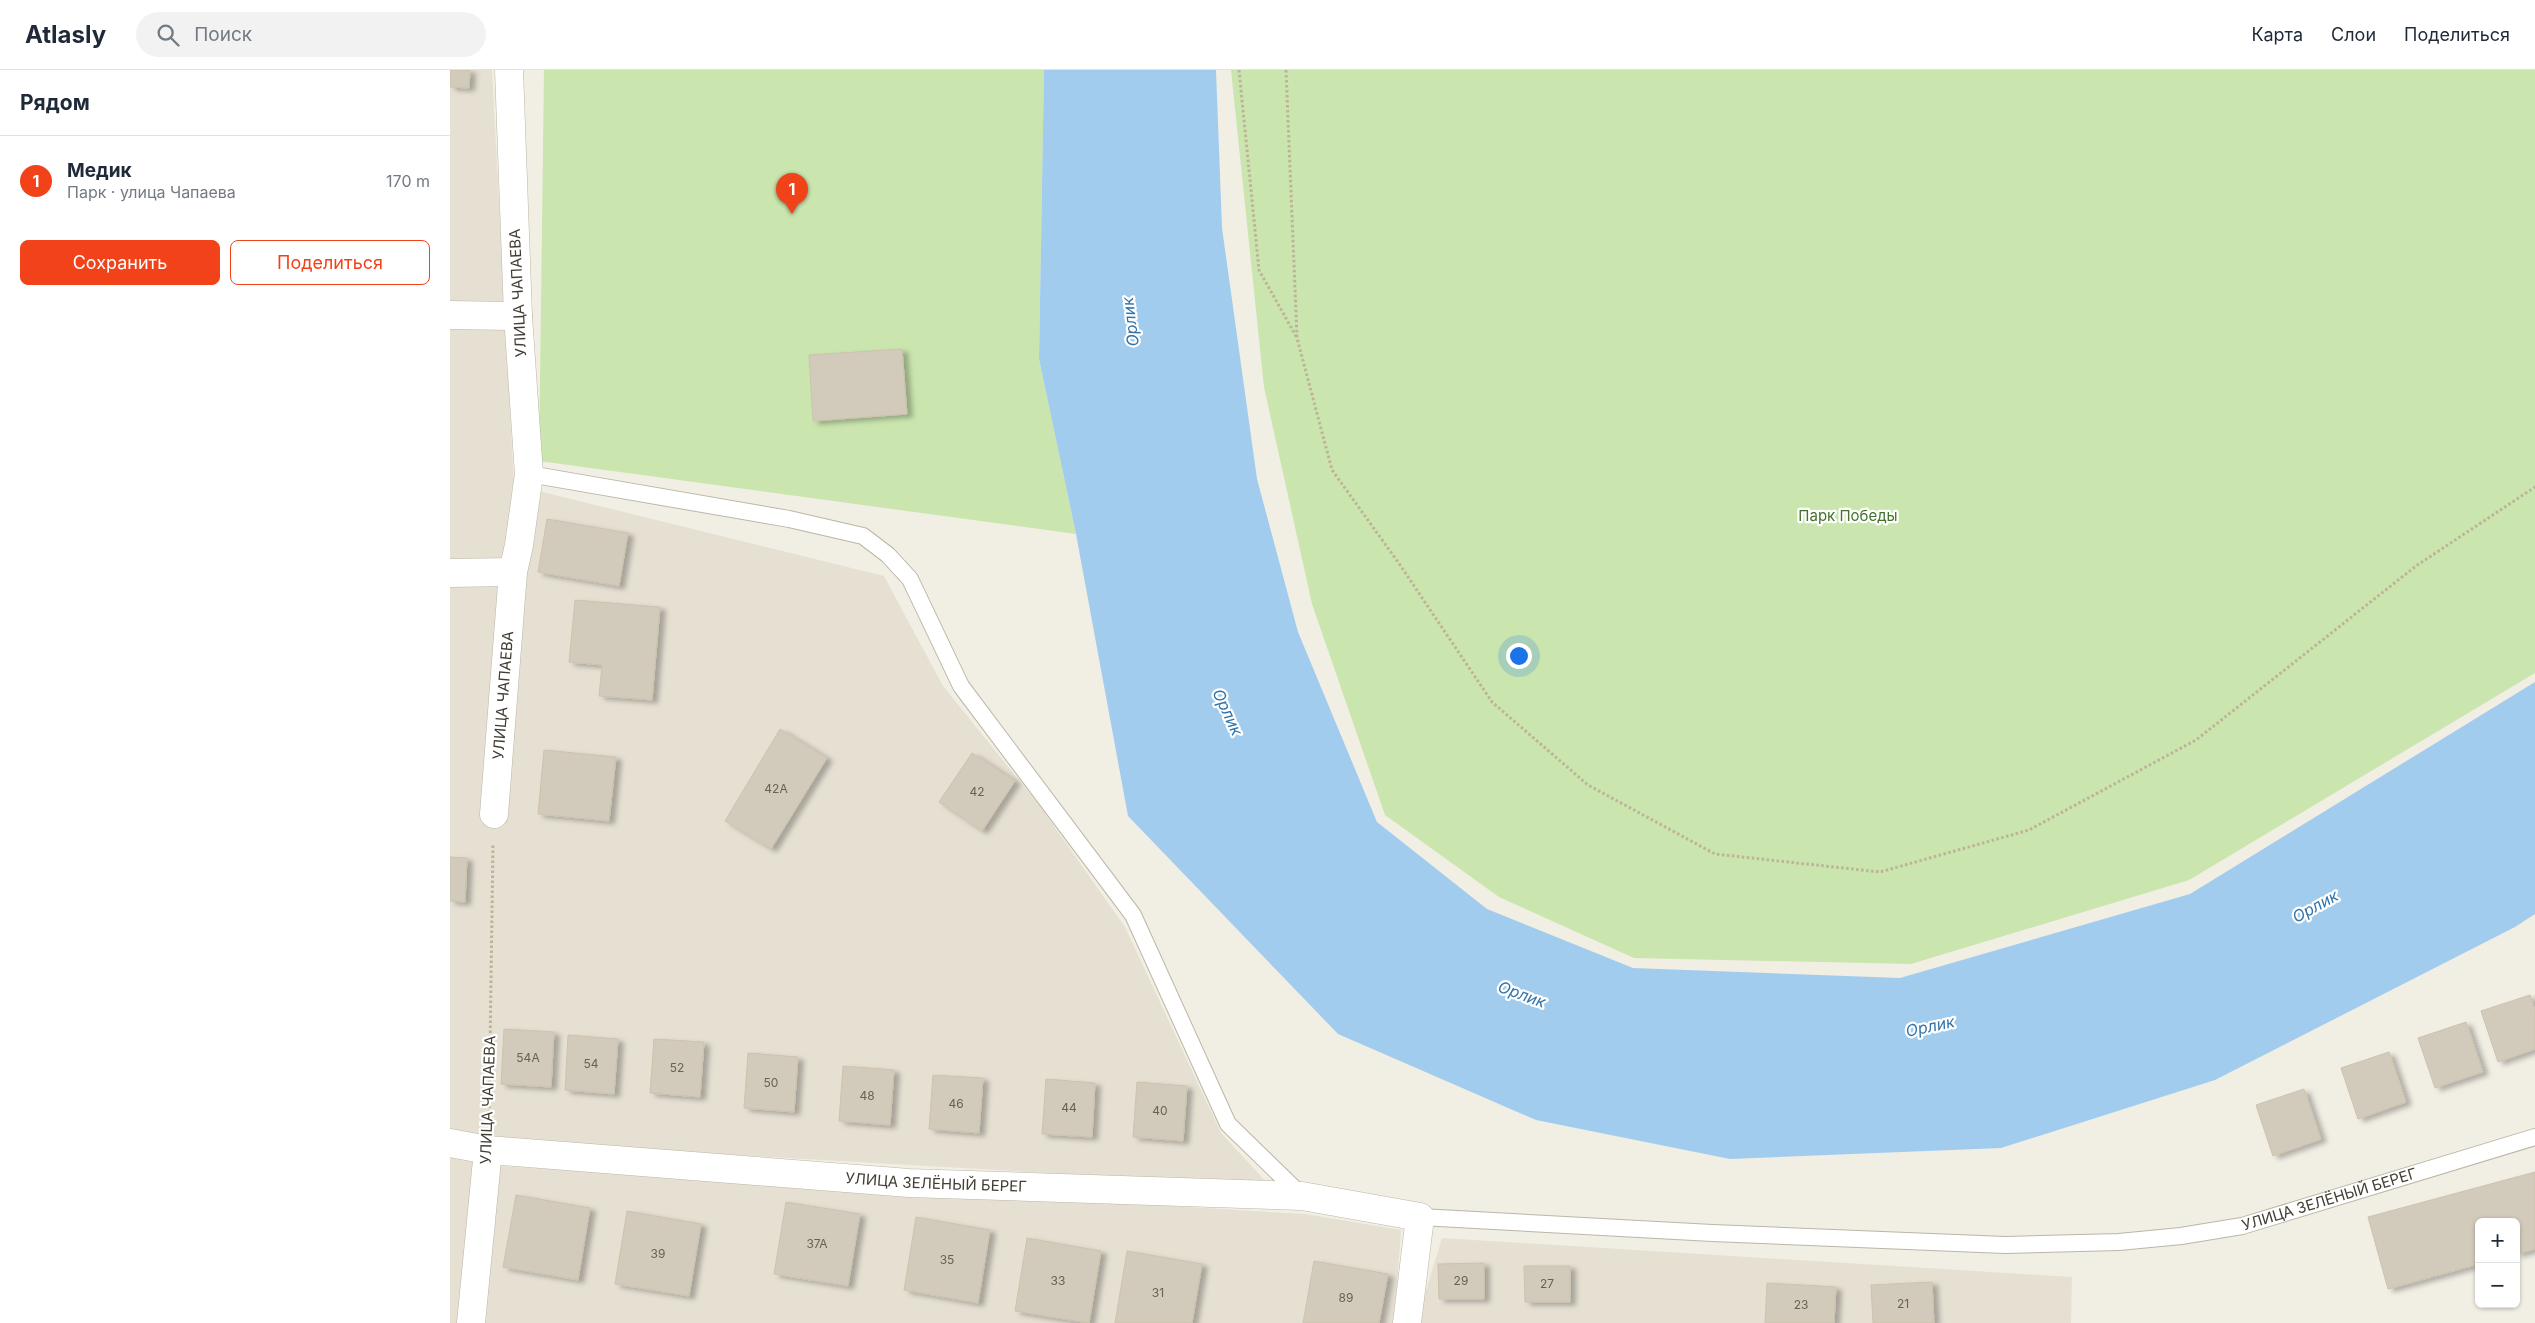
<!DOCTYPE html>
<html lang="ru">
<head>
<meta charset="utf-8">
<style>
  :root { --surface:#fff; --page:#f2f2f3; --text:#1f2937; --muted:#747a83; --line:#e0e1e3; --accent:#f2421a }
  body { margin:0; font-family:Inter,sans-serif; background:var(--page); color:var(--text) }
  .controls { position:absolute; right:15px; bottom:15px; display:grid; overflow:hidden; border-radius:8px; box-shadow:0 1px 4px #0004 }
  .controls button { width:45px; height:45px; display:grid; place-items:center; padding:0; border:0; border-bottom:1px solid var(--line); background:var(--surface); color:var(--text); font:25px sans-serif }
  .you { position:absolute; left:1068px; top:585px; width:18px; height:18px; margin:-12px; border:4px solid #fff; border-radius:50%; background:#1a73e8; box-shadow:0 0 0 8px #1a73e833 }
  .badge { display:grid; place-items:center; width:32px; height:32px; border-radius:50%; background:var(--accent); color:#fff; font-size:16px; font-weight:700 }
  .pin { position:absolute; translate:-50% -41px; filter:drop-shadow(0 1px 2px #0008) }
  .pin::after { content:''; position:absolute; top:26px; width:18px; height:15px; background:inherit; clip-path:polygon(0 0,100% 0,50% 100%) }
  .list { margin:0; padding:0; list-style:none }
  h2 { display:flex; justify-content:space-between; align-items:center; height:65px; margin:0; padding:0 20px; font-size:21px }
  h2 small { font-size:16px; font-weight:400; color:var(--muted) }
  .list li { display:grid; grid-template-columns:32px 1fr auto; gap:15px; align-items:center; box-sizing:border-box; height:90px; padding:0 20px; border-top:1px solid var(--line) }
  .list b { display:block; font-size:19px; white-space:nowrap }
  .list p { margin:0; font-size:16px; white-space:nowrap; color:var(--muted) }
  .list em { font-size:16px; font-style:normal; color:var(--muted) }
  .actions { display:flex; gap:10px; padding:15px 20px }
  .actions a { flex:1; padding:11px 0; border:1px solid var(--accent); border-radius:8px; text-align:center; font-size:18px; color:var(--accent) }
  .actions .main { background:var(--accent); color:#fff }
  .icon { flex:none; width:28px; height:28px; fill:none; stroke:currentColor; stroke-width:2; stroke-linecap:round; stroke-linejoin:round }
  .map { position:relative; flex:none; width:2085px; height:1253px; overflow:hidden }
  header { display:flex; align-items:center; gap:30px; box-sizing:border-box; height:70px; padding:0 25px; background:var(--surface); border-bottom:1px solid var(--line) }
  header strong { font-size:24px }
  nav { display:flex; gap:28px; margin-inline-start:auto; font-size:18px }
  .search { width:350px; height:45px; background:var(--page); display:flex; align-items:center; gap:12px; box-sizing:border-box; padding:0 18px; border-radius:28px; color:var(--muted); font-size:19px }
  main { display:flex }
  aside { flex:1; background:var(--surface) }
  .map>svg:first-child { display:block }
</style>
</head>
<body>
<header>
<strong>Atlasly</strong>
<div class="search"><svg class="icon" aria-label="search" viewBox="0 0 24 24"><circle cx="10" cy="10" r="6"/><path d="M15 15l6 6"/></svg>Поиск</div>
<nav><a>Карта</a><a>Слои</a><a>Поделиться</a></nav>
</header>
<main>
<aside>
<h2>Рядом<small></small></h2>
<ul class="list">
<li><span class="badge">1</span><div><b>Медик</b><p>Парк · улица Чапаева</p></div><em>170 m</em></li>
</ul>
<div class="actions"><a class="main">Сохранить</a><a>Поделиться</a></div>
</aside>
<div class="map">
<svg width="2085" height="1253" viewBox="0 0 2085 1253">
  <defs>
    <filter id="shadow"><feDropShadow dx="5.5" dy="3" stdDeviation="2.5" flood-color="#0004"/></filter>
  </defs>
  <rect width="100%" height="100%" fill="#f1eee4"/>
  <path fill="#e5e0d2" d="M0,0H42L64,415L434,506L493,616L589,735L675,857L771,1063L820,1116L31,1070L0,1063Z
    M0,1086L51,1096L855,1144L951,1160L944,1253H0Z
    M992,1168L1622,1207L1621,1253H966Z"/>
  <path fill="#cae5ae" d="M94,0H594L589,289L626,464L89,391Z
    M781,0H2085V603L1739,810L1461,894L1184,888L1049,827L935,745L862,534L814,317Z"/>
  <path fill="#a2cced" d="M594,0H766L772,158L807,409L848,562L927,752L1037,839L1183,898L1450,908L1740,824L2085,612V844L2065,857L1765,1010L1551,1078L1280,1089L1086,1050L888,964L678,746L626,464L589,289Z"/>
  <path fill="#d2caba" stroke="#cdc2ae" filter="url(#shadow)" d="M0,0H20L19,18L0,17Z
    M452,279L457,344L363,351L359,285Z
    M97,449L178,463L169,516L88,502Z
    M125,530L210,537L202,630L149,626L152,595L119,592Z
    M330,659L377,688L321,779L275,751Z
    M94,680L166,687L159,751L88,744Z
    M522,683L565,711L532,761L489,732Z
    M0,787L17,788L15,832L0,831Z
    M2080,925L2085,940V979L2048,992L2031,941Z
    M2016,952L2033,1002L1985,1018L1968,968Z
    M54,959L104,962L101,1017L51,1014Z
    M118,965L168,969L164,1024L115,1020Z
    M204,969L254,972L250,1027L200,1023Z
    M1939,982L1956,1032L1908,1049L1891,998Z
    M298,983L348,987L344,1042L294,1038Z
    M393,996L444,1000L440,1055L389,1051Z
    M483,1005L533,1008L529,1063L479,1059Z
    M596,1009L645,1013L642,1067L592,1064Z
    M687,1012L737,1016L733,1071L683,1067Z
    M1854,1019L1871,1069L1823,1086L1806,1035Z
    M2085,1102V1179L2066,1184V1152H2029V1194L1938,1219L1918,1147Z
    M66,1125L140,1138L128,1210L53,1197Z
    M336,1132L410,1144L398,1216L324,1204Z
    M177,1141L251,1154L239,1226L165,1214Z
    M466,1147L540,1160L528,1233L454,1220Z
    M577,1168L651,1181L639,1253L565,1241Z
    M677,1181L752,1194L742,1253H665Z
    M864,1191L938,1204L929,1253H853Z
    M1034,1193V1229H989L988,1194Z
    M1074,1196H1120V1232H1075Z
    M1482,1212L1484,1253H1423L1421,1215Z
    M1317,1213L1386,1217L1384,1253H1315Z"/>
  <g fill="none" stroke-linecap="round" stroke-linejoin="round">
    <defs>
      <g id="service">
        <path d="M79,404L339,449L413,466L438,485L460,509L511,616L683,845L778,1054L852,1126"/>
        <path id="s1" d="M970,1147L1262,1163L1555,1175L1669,1172L1731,1166L1792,1156L2085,1067"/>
      </g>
      <g id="minor">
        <path d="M0,245L68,246"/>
        <path d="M0,503L63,502"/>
        <path id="s2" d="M44,744L63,502L69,475L79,404L68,246L59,0"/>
        <path id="s3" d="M0,1073L38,1080L459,1113L852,1126L970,1147L957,1253"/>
        <path d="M21,1253L38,1080"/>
      </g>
    </defs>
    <use href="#service" stroke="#bcb6a7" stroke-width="18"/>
    <use href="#minor" stroke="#bcb6a7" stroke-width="29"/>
    <path stroke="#beb299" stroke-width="3" stroke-dasharray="2.5 2.5" stroke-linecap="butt" d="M789,0L809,200L847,268
      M836,0L847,268L882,400L948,492L1042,632L1138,715L1265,784L1430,802L1579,760L1746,670L1966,496L2085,417
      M39,1048L43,774"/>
    <use href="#service" stroke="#fff" stroke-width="16"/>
    <use href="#minor" stroke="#fff" stroke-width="28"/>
  </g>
  <g text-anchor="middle" stroke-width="4.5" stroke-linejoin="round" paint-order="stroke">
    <g font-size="12" fill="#676156">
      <text x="326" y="723">42А</text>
      <text x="527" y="726">42</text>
      <text x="78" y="992">54А</text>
      <text x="141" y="998">54</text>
      <text x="227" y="1002">52</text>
      <text x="321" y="1017">50</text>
      <text x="417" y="1030">48</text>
      <text x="506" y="1038">46</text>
      <text x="619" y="1042">44</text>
      <text x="710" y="1045">40</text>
      <text x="367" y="1178">37А</text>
      <text x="208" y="1188">39</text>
      <text x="497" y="1194">35</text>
      <text x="608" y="1215">33</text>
      <text x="1011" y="1215">29</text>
      <text x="1097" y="1218">27</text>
      <text x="708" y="1227">31</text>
      <text x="896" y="1232">89</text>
      <text x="1453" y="1238">21</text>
      <text x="1351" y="1239">23</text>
    </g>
    <g font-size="15" fill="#433e34" stroke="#fff">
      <text transform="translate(68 223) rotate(-93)" y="5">УЛИЦА ЧАПАЕВА</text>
      <text dy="5" stroke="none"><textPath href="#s2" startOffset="119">УЛИЦА ЧАПАЕВА</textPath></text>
      <text transform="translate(38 1030) rotate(-88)" y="5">УЛИЦА ЧАПАЕВА</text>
      <text dy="5" stroke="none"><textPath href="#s3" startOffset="488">УЛИЦА ЗЕЛЁНЫЙ БЕРЕГ</textPath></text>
      <text dy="5" stroke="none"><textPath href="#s1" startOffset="915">УЛИЦА ЗЕЛЁНЫЙ БЕРЕГ</textPath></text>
    </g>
    <g font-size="15" fill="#43722a" stroke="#fff">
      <text x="1398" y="451">Парк Победы</text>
    </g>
    <g font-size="16" font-style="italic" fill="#3274aa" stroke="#fff">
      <text transform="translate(680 252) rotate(-97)" y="6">Орлик</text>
      <text transform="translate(778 642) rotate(65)" y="6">Орлик</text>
      <text transform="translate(1865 836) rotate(-29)" y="6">Орлик</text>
      <text transform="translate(1072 924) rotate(20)" y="6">Орлик</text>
      <text transform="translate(1480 956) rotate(-12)" y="6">Орлик</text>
    </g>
  </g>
</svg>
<div class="controls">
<button>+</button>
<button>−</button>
</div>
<div class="you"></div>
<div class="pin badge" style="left:342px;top:144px">1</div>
</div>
</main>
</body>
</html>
